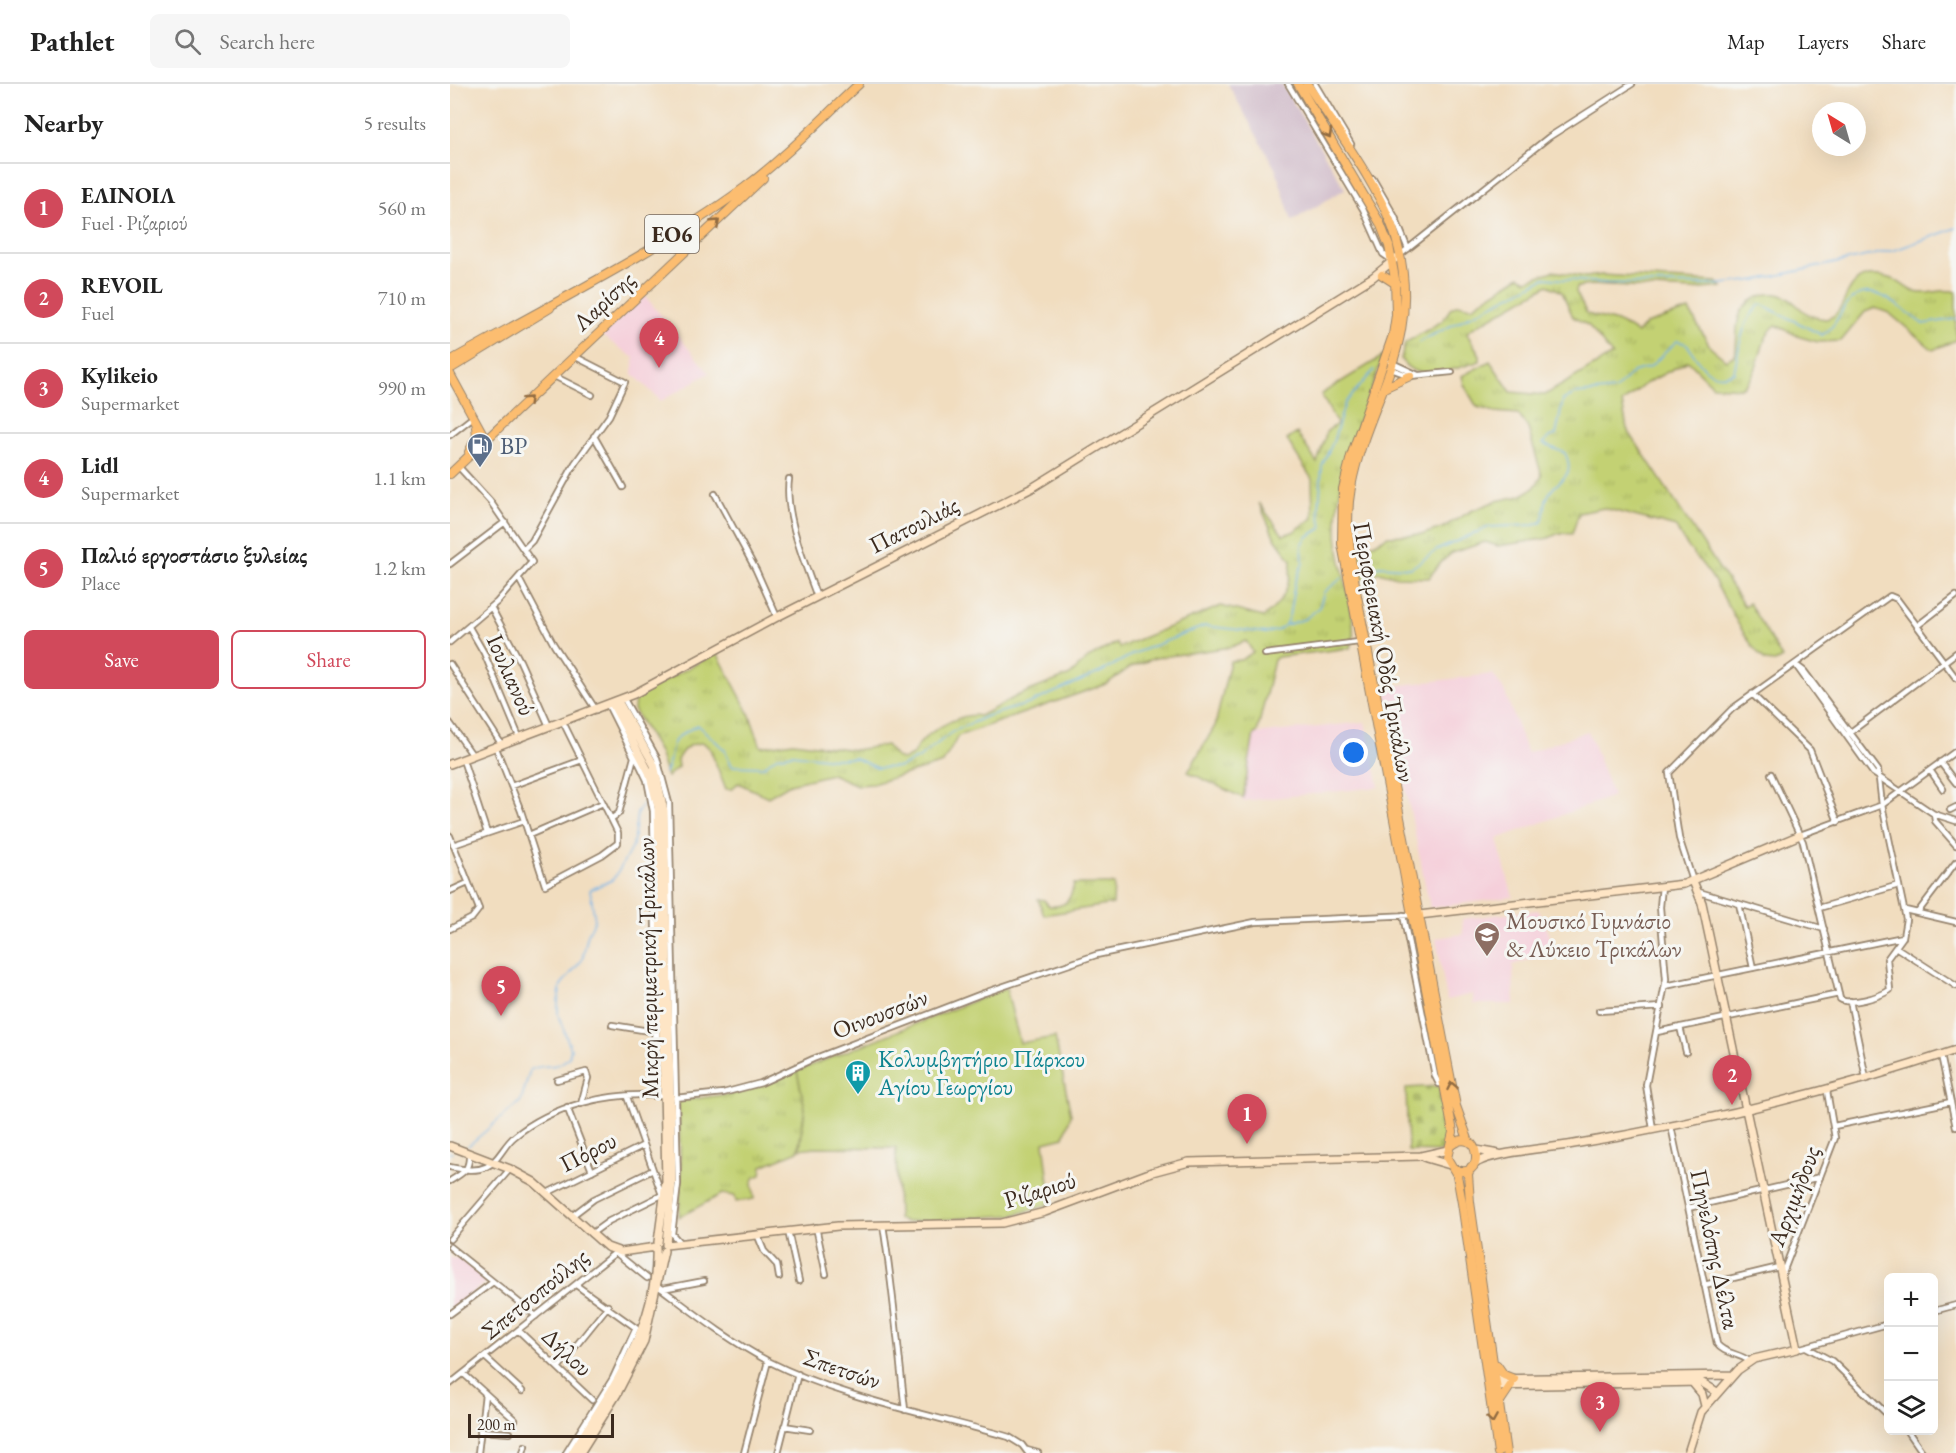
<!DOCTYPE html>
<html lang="en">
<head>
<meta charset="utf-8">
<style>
  :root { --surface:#fff; --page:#f6f6f6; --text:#222; --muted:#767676; --line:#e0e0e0; --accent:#d1495b }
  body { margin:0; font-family:"EB Garamond",serif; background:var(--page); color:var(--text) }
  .controls { position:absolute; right:18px; bottom:18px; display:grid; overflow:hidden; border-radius:9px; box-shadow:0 6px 24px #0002 }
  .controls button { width:54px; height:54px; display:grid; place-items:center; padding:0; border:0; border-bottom:2px solid var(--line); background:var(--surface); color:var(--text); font:30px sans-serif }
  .compass { position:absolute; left:1362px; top:18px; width:54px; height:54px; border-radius:50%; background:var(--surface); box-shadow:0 6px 24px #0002; rotate:323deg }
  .scale { position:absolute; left:18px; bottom:15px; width:146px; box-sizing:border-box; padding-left:6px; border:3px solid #3b2a1e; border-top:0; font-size:16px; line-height:21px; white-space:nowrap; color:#3b2a1e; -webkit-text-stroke:4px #f6f6f2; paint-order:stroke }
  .you { position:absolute; left:904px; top:669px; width:21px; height:21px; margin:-15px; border:4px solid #fff; border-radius:50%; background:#1a73e8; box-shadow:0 0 0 9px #1a73e833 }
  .badge { display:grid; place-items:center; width:39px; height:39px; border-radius:50%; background:var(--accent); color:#fff; font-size:20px; font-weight:700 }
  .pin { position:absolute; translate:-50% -50px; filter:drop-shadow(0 2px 3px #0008) }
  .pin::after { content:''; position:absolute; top:32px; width:21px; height:18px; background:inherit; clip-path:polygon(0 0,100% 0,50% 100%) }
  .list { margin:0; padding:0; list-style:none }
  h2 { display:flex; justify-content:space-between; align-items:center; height:78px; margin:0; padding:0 24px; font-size:26px }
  h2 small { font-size:20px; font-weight:400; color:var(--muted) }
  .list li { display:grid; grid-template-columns:39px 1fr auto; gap:18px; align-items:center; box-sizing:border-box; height:90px; padding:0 24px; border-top:2px solid var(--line) }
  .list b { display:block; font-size:22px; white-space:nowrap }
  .list p { margin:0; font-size:20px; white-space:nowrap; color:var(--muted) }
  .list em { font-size:20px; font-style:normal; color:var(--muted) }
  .actions { display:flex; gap:12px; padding:18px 24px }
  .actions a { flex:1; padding:14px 0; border:2px solid var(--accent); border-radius:9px; text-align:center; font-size:21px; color:var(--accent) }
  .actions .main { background:var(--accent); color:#fff }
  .icon { flex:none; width:33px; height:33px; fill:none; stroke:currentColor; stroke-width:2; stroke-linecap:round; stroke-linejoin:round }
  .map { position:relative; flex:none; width:1506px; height:1369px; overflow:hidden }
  header { display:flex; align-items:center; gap:36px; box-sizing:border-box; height:84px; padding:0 30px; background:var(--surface); border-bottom:2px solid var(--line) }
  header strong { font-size:28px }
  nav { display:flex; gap:33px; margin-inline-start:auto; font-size:21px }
  .search { width:420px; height:54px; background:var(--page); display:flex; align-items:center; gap:15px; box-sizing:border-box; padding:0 21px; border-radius:9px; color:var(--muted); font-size:22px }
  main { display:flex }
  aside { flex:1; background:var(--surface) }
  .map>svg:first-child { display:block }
</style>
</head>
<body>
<header>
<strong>Pathlet</strong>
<div class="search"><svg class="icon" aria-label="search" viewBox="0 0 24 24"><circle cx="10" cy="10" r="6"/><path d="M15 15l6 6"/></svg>Search here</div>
<nav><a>Map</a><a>Layers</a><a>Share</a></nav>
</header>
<main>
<aside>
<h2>Nearby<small>5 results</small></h2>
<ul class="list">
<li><span class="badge">1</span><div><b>ΕΛΙΝΟΙΛ</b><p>Fuel · Ριζαριού</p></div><em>560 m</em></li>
<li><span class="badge">2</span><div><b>REVOIL</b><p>Fuel</p></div><em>710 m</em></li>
<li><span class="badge">3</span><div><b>Kylikeio</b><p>Supermarket</p></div><em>990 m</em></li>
<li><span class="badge">4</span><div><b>Lidl</b><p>Supermarket</p></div><em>1.1 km</em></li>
<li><span class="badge">5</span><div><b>Παλιό εργοστάσιο ξυλείας</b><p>Place</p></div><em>1.2 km</em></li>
</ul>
<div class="actions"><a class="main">Save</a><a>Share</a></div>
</aside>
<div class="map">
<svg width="1506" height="1369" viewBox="0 0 1506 1369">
  <defs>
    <pattern id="grass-tufts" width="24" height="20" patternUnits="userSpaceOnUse" patternTransform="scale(1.5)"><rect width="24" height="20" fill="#c3d173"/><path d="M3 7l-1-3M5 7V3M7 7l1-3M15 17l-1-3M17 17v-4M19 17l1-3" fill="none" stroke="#a8b463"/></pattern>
    <pattern id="cemetery-stones" width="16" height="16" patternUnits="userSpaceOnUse" patternTransform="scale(1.5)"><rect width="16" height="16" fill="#c3d173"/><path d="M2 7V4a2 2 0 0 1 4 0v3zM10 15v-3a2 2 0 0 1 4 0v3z" fill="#a8b463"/></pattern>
  </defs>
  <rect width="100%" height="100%" fill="#f6f6f2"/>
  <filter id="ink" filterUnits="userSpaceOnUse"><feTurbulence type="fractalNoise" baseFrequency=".0167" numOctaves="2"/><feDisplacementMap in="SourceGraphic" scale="12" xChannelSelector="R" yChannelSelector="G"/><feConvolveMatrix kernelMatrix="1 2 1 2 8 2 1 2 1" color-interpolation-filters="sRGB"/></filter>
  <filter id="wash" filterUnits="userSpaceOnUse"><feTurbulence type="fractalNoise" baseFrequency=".008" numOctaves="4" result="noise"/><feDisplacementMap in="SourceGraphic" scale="24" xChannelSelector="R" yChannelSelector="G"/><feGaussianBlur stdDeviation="1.35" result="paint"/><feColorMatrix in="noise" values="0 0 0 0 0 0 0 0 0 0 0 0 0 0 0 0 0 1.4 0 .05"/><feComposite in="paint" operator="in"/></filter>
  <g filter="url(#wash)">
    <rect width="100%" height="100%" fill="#f1ddbf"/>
    <path fill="#f5cfda" d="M195,212L259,289L211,317L183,290L184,274L151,251Z
      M1043,590L1055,608L1077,669L1138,647L1163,712L1047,755L1063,813L980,824L935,603Z
      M915,638L929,703L792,717L804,650Z
      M1088,826L1105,866L1063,881L1064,920H1023V910L997,916L986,854L1013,850L1012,835Z
      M0,1172L4,1175L7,1173L38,1197L0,1225Z"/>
    <path fill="#d1bdcb" d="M778,0H832L895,105L842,137L826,86Z"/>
    <path fill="url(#grass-tufts)" stroke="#7f7e48" stroke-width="1.5" d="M1103,187L1136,193L1152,191L1266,198L1272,203L1243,206L1141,201L1127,203L1126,208L1137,230L1171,239L1187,249L1196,240L1239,226L1261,264L1276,276L1285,271C1288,259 1285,245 1289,233C1294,217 1315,206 1331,211C1350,217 1348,232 1376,235C1403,229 1388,181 1440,194C1450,197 1456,205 1465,208C1478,212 1495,203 1506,208V256L1483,266L1439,229L1425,224L1415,228L1391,257L1368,258L1350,253L1326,241C1306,256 1313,291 1291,304L1263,302L1238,277L1195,300L1172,319L1177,345L1294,522L1299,519L1332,574L1325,578L1315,577C1292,553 1280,523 1263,495C1252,477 1234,463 1226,443L1154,424L1129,429L1122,450L1109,449L1099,454L1048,462L1035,458L1002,469L989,480L979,494L947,493L929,488L909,497L902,463L924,460L938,452L974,450L992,444L1021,427L1046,417L1070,412L1084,404L1092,392L1078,344L1068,330L1045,328L1027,323L1014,301L1012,292L1040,277L1061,308L1095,311L1162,271L1139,242L1123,233L1112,208L1098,201L1019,246L1017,250L1030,271V277C1007,284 967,302 951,275L955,259L992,237L1001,224L1008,220L1022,223L1070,192L1077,196Z
      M933,272C914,329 885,386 887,448C888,483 906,523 903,556L900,564L828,573L824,576L807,649L804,650L793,714L738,688L765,642L780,577L791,576L803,568L796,557L781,563L705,574L681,583L656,600L508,652L493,679L422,700L407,701L382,690L340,700L318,713L288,699L282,705H276L260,665L254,659C240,659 233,664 227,676L228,683L217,693L209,668L184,626L185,612L267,569L299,629L311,663L343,658L405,666L436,661L446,673L453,676L464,670C468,652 510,627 530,632L569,611L620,591L638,574L666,559L670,563L771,522L813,533C834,519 841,500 841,476L824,452L809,419L833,451L843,448L863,434L862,395L837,356L847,349L867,379L877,347L887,340L871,310Z
      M624,800H664L663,820L594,831L588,815L594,816L599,822C616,824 621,815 624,800Z
      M347,987L355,1024L348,1067L312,1082L311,1091L305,1093L302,1099L304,1115L286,1118L285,1112L272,1110L229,1133L231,1088L228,1017L294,1008Z"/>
    <path fill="url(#cemetery-stones)" stroke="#7f7e48" stroke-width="1.5" d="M989,1002L997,1062L991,1068L958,1067L956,1004Z"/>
    <path fill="#c3d173" stroke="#7f7e48" stroke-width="1.5" d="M556,904L570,959L605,953L621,1031L614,1053L594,1058L601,1115L597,1121L564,1131L456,1138L448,1135L446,1064L365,1063L350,1065L355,1024L347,987Z"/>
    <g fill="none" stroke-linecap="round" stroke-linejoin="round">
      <path stroke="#72b2e6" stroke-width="1.5" d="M969,258L1095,194L1157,199L1263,201L1307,196L1445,166L1506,144
        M908,489L929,482L961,484L987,466L1039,443L1084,441L1092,438C1095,430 1094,422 1097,414C1103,395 1128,397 1115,369L1093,360L1099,353L1106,351L1113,316L1125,310L1165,306L1183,288L1200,283L1227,257L1237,260C1249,279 1260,300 1284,288C1290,263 1290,238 1311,220L1372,251C1383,245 1387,235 1393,225C1418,188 1447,223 1473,240L1506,235
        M836,541L855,535L869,524L874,508L892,494
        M215,689C229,659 211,660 248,641L275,666L282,682L313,683L326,673L342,670L384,675L405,674L427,684L450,683L469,674L502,648L537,632L578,620L653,587L685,569L755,542L817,549L828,546L835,541L839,532L845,498L853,479L852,461L857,453L872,444L869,426L872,382L883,358L895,319L924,286
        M18,1062L71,1017L80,986C94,978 104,988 119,973L121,965L108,931V918L111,901L132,876L138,850L145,836L140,806L162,796L167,790L183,761L187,729L198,713
        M0,1069H2"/>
    </g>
  </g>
  <g filter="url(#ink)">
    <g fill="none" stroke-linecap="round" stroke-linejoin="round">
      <defs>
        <path id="street" d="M838,0L913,125L933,170L940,175
          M865,0L901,60
          M923,95L945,133L958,165
          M950,171L1099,53L1182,0
          M940,278L968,291
          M941,285L960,292L1002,288
          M104,292L142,311
          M0,351L23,333
          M144,352L173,403
          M339,395C334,430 355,480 367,513
          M265,410L306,486L327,533
          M74,465L82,457L125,379L159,332L175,298L124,272
          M0,480L55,438
          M69,495L104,561L146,626
          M41,523L70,577L99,642
          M1467,542L1506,512
          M19,543L34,569L70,655
          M0,558L47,518L82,478L40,417L8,382
          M815,570L909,558
          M0,580L52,661
          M1347,583L1423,689L1484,730L1506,737
          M1302,610L1360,666L1388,738
          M174,615L207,674L219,719L228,1100L222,1150L230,1159
          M158,621L184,673L169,729L161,735
          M0,639L23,672
          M1398,650L1506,569
          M46,664L71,727L95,801L152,771L168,759V749L113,638
          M184,669L197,696L203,727L208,1012
          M13,676L37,749
          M1490,678L1506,699
          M1480,686L1493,705
          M1321,690L1353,758L1390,915C1400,922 1429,913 1440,906L1437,875L1453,853L1456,835L1432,721L1428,686L1354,587L1346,581
          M61,702L132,676
          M1500,726L1506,723
          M1484,730L1485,737L1506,761
          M79,751L153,719
          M1350,751L1432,721L1506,667
          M0,752L29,825L22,834L0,845
          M3,761L74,737
          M1243,797L1229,754L1219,689L1282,625L1440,512L1447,515L1506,594
          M0,807L18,799
          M1249,808L1374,845
          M1289,820L1303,884
          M1369,824L1449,801
          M1455,826L1506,838
          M1468,828L1506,778
          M953,831L985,992L989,1000H993
          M1447,864L1506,902
          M1215,902L1453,853
          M1400,917L1416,994
          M204,927L205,976
          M1149,927L1212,923
          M162,941L205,948
          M1230,943L1236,968
          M1207,948L1389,910
          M1491,971L1506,1043
          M107,996L136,988L138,994L131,1020
          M225,1014L273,1009L311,999L363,975L534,909L646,871L805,838L962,831
          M117,1023L142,1087
          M1221,1042L1267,1260C1274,1270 1289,1269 1299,1277
          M1384,1042L1501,1018
          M1203,1045L1196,1001L1216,895L1210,823L1212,802
          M0,1083C11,1085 25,1088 36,1083C48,1078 54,1061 64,1053C102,1021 162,1007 211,1012
          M0,1097C12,1089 20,1087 19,1070
          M99,1108L194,1061
          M1238,1124L1370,1093
          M123,1131L144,1115L203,1086
          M433,1141C443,1203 448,1264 455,1326
          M366,1143L376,1190
          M338,1147L349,1197
          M141,1150L159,1137L212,1111L177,1013
          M307,1150L314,1167L327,1181L329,1193
          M0,1155L60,1085
          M0,1163L86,1232
          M165,1168L197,1194
          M1332,1191L1385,1054L1377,1007
          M1254,1201L1329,1183
          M208,1202C244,1229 278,1256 318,1277C393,1315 479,1330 559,1353L572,1361L578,1369
          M212,1205L254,1197
          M1484,1227L1506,1221
          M0,1230L43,1198
          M68,1246L142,1316
          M1356,1263L1382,1277L1438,1331
          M1347,1265L1438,1240
          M35,1273L72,1307
          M108,1284L158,1222
          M15,1291L65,1336
          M0,1300L165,1169
          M334,1342L360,1346
          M1457,1346L1473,1369
          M30,1347L60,1349
          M577,1366L588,1369
          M28,1369L35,1310
          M73,1369L75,1362
          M116,1369L163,1294L186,1244L126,1201
          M294,1369L318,1277
          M328,1369L348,1290"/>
        <path id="secondary" d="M168,617L204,681L214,727L222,1098L216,1160
          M162,619L199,688L208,723L216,1098L208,1158
          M0,680L184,610L327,533L582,404L923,193L945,175
          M969,831L1234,800L1350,751
          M0,1062L60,1085L84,1098L157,1163L171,1168L206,1163
          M1026,1066L1049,1070
          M976,1074L1000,1081
          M1025,1080C1038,1069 1097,1064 1118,1061C1251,1039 1378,1009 1506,966
          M216,1161L388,1142L552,1139L595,1128L702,1088L739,1078L971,1072L998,1066
          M1042,1295L1283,1291
          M1242,1298L1252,1310L1255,1322
          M1041,1302L1251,1298L1267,1308
          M122,1369C161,1307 209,1241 206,1164
          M130,1369L167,1310L194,1257L214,1167
          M1238,1369L1251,1328L1288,1286L1304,1275L1347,1265L1252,819L1243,797"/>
        <path id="primary" d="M848,0L930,139L939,162L945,195L946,231L943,251L901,372L893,405L892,460L1003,1048L997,1074L1007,1091L1012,1119L1048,1369
          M857,0C884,42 936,111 947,158C974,261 918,312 901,403C894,440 901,476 907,512L1006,1022L1019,1058
          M932,191L946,200
          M0,277C97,222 205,169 294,104C336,73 371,35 409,0
          M0,285L100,224
          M0,290L36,356
          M936,303L960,292
          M19,368L27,352L26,343
          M0,390L313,94
          M1000,1062C1031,1037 1037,1102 1003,1084
          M1021,1083L1018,1090L1020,1118L1056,1369
          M1047,1281L1054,1291L1064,1295
          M1051,1316L1061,1301"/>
      </defs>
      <use href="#street" stroke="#96846e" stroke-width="8"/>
      <use href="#secondary" stroke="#96846e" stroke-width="10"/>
      <use href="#primary" stroke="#96846e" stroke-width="10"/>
      <use href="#street" stroke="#fff" stroke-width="4.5"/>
      <use href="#secondary" stroke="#fee5c5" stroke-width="7"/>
      <use href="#primary" stroke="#fcbd6f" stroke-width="8"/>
    </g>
    <defs><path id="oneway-chevron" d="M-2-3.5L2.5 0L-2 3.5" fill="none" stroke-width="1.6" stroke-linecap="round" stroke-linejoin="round" transform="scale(1.5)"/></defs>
    <g stroke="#926c42">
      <use href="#oneway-chevron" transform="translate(878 50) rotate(60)"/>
      <use href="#oneway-chevron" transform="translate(266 139) rotate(-43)"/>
      <use href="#oneway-chevron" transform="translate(78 316) rotate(-43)"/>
      <use href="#oneway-chevron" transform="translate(1002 1002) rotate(-101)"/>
      <use href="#oneway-chevron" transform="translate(1042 1335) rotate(81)"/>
    </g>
  </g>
  <defs>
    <symbol id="fuel-pin" viewBox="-11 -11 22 30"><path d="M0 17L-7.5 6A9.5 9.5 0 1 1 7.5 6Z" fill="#5c6f8a" stroke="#f6f6f2"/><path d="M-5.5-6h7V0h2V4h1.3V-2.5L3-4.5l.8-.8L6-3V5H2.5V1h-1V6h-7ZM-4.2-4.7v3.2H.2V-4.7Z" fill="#fff"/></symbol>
    <symbol id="school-pin" viewBox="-11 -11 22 30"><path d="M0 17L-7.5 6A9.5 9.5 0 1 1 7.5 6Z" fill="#8d6e63" stroke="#f6f6f2"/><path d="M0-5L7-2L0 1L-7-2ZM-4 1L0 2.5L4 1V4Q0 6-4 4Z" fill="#fff"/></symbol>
    <symbol id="building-pin" viewBox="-11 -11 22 30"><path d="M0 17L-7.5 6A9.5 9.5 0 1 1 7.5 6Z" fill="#0f9aa8" stroke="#f6f6f2"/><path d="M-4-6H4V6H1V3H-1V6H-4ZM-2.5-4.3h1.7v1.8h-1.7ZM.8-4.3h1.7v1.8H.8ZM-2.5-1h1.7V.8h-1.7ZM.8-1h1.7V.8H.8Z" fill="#fff"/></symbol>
  </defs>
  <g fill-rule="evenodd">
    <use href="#fuel-pin" x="15" y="347" width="30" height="40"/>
    <use href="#school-pin" x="1022" y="836" width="30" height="40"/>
    <use href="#building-pin" x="393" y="974" width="30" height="40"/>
  </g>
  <g text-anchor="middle" stroke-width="6" stroke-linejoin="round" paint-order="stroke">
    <rect fill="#f6f6f2" stroke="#73675e" stroke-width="1.5" x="195" y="131" width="54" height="38" rx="4.5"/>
    <g font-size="22" font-weight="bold" fill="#3b2a1e">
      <text x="222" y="158">ΕΟ6</text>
    </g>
    <g font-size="24" fill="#3b2a1e" stroke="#f6f6f2">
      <text transform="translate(154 217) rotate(-43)" y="8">Λαρίσης</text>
      <text transform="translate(464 441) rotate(-27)" y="8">Πατουλιάς</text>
      <text transform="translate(934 568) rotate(80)" y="8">Περιφερειακή Οδός Τρικάλων</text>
      <text transform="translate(61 591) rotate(66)" y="8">Ιουλιανού</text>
      <text transform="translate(198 884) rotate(-91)" y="8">Μικρή περιμετρική Τρικάλων</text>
      <text transform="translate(430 930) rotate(-21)" y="8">Οινουσσών</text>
      <text transform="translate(138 1068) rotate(-27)" y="8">Πόρου</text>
      <text transform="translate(590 1106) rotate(-17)" y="8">Ριζαριού</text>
      <text transform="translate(1344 1112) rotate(-69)" y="8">Αρχιμήδους</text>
      <text transform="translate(1265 1165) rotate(78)" y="8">Πηνελόπης Δέλτα</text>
      <text transform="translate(85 1210) rotate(-39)" y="8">Σπετσοπούλης</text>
      <text transform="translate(117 1268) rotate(43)" y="8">Δήλου</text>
      <text transform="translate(392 1285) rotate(19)" y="8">Σπετσών</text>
    </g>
    <g font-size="24" fill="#4e5e75" stroke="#f6f6f2" text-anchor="start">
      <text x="50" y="370">BP</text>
    </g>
    <g font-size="24" fill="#785e54" stroke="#f6f6f2" text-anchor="start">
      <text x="1056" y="845">Μουσικό Γυμνάσιο<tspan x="1056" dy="28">&amp; Λύκειο Τρικάλων</tspan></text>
    </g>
    <g font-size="24" fill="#0d838f" stroke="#f6f6f2" text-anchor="start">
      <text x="428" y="983">Κολυμβητήριο Πάρκου<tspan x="428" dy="28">Αγίου Γεωργίου</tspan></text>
    </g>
  </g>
</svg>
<div class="controls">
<button>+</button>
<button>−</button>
<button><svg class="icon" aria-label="layers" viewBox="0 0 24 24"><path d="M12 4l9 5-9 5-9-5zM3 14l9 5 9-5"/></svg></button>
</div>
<svg class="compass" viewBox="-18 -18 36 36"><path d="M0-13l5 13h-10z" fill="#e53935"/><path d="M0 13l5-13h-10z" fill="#767676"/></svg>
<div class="scale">200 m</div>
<div class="you"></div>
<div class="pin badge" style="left:797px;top:1060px">1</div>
<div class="pin badge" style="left:1282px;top:1021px">2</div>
<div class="pin badge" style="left:1150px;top:1348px">3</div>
<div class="pin badge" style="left:209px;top:284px">4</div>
<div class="pin badge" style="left:51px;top:932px">5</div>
</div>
</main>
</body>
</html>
